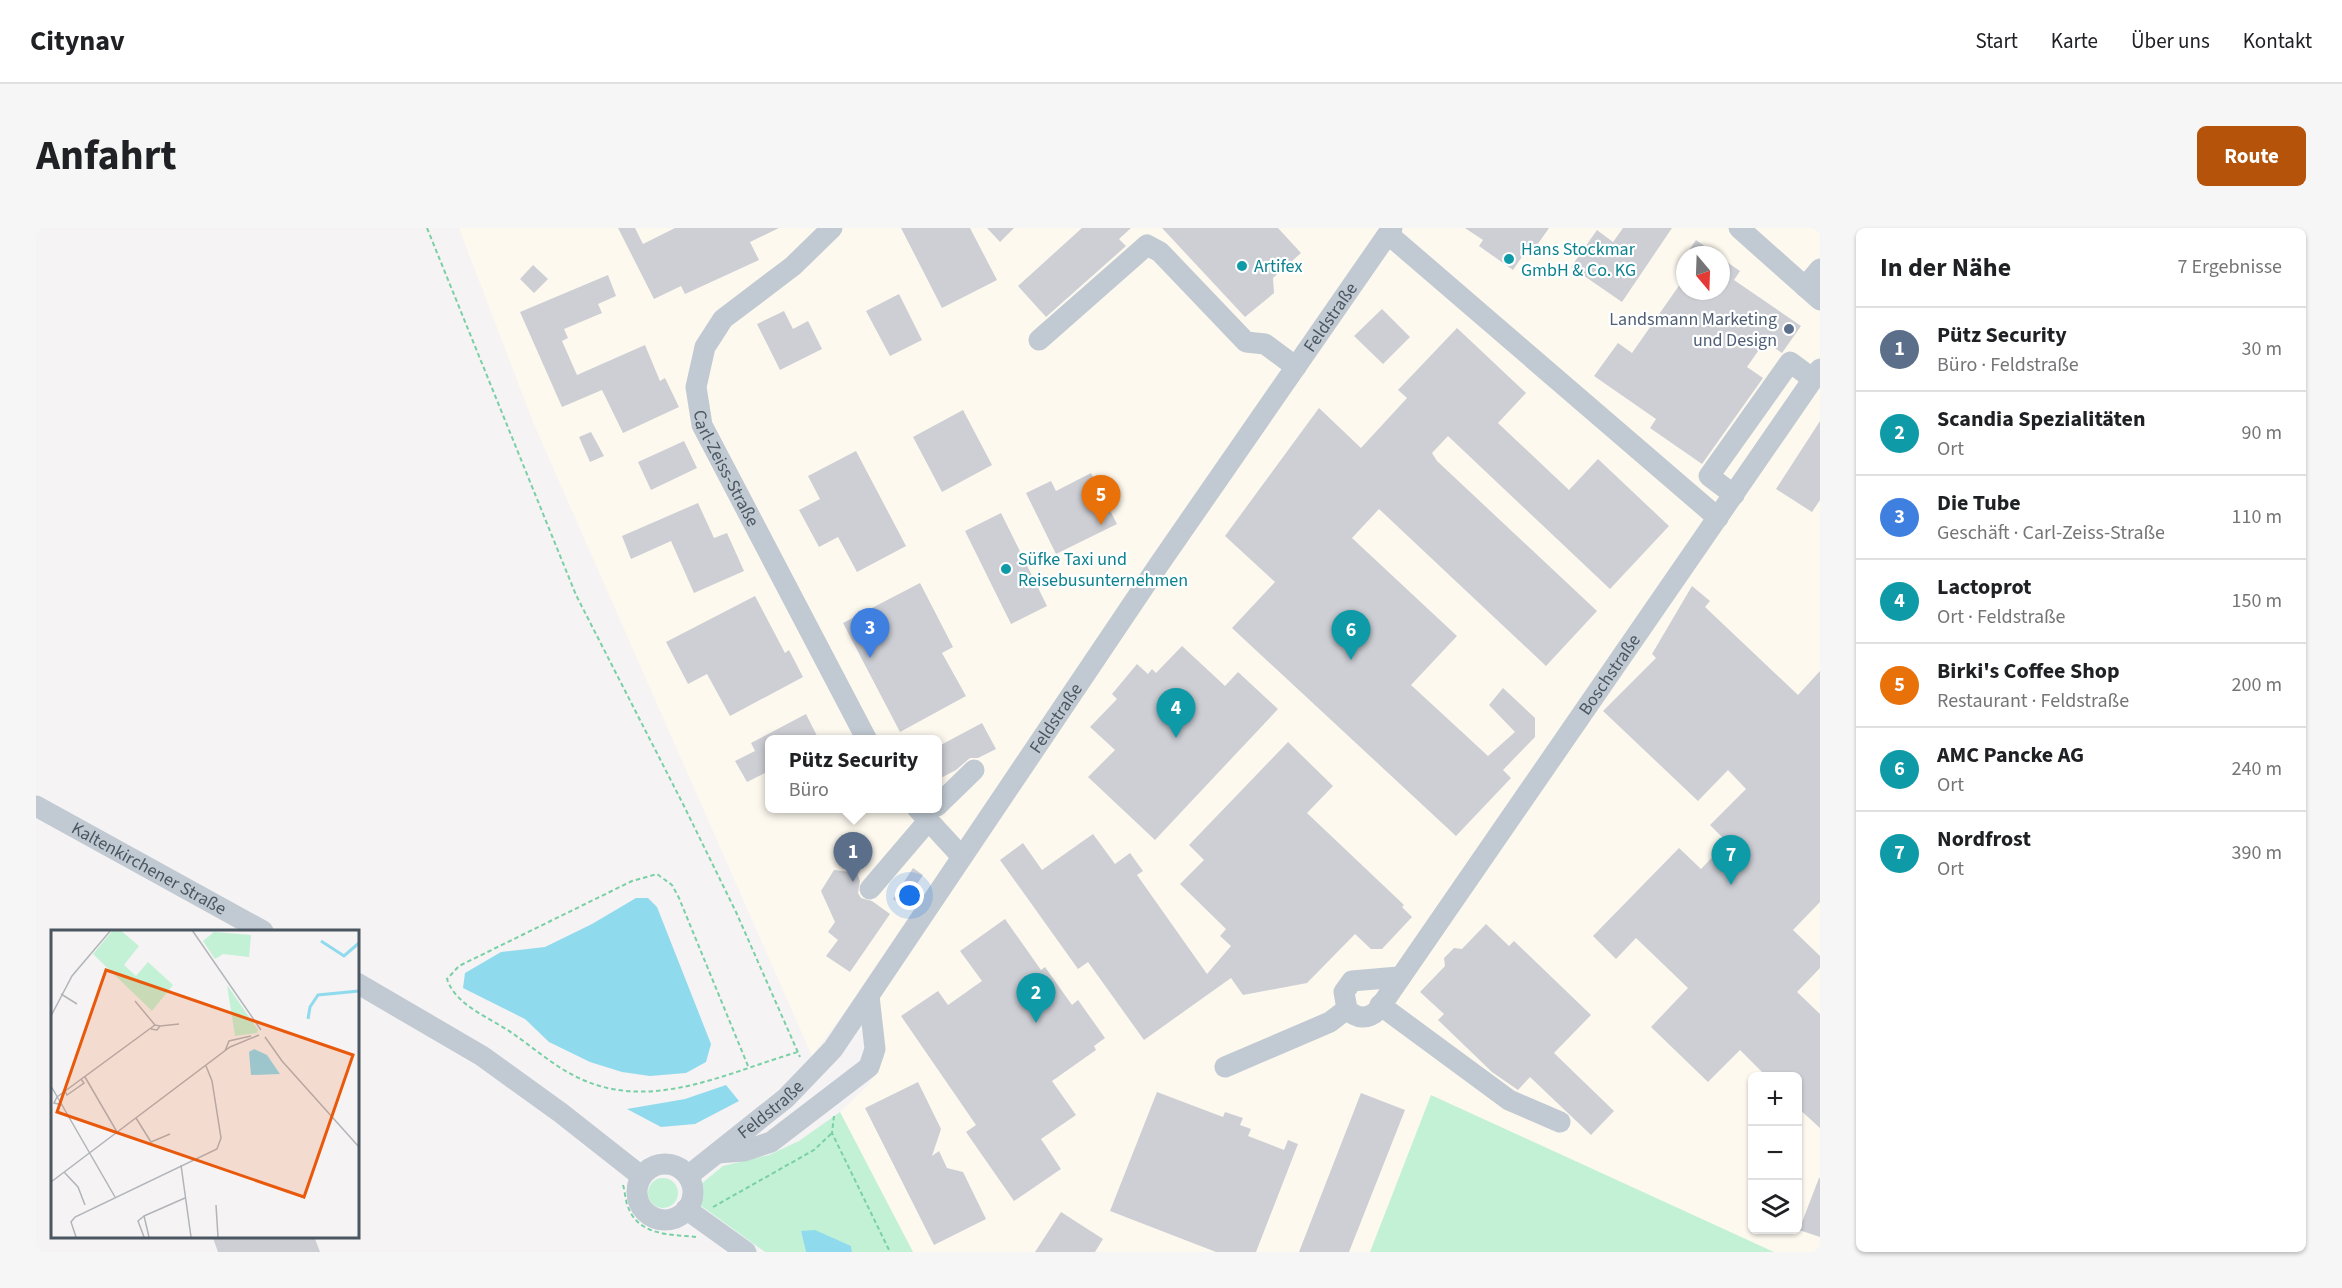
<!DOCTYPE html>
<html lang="de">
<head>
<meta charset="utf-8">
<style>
  :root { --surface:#fff; --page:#f6f6f6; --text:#202124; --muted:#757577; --line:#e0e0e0; --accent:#b45309 }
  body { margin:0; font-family:"Source Sans 3",sans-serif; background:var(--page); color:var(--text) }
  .controls { position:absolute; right:18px; bottom:18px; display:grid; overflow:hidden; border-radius:9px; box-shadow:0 2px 4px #0004 }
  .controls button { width:54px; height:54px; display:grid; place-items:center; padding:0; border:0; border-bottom:2px solid var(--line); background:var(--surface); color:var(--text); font:30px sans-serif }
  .compass { position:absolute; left:1640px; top:18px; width:54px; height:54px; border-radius:50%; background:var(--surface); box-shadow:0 2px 4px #0004; rotate:161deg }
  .you { position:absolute; left:874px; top:668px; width:21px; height:21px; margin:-15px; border:4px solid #fff; border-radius:50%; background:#1a73e8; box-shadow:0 0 0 9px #1a73e833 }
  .badge { display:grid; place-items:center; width:39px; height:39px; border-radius:50%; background:var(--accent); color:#fff; font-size:20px; font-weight:700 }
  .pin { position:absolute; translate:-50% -50px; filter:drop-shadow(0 2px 3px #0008) }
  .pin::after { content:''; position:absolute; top:32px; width:21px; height:18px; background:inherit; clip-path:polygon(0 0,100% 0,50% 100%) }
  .popup { position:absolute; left:729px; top:507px; width:177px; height:78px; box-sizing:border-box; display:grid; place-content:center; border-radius:9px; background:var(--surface); filter:drop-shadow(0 2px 4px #0005); font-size:20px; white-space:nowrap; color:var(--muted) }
  .popup b { font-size:22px; color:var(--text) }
  .popup::after { content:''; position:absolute; left:50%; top:100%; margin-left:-12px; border:12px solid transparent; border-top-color:var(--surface) }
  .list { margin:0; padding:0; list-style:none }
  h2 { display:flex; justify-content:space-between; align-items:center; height:78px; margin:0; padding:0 24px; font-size:26px }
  h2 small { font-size:20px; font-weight:400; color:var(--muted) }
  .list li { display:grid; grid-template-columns:39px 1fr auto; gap:18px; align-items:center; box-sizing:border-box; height:84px; padding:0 24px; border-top:2px solid var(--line) }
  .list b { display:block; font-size:22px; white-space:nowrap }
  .list p { margin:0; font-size:20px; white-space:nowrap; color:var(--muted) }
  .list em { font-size:20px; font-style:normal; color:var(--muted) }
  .icon { flex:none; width:33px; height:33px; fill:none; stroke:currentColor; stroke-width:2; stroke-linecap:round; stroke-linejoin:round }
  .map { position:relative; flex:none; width:1784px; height:1024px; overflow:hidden; border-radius:9px }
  header { display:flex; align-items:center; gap:36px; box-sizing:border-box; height:84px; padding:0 30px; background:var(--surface); border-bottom:2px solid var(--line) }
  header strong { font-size:28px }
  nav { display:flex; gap:33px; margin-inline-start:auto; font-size:21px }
  .intro { display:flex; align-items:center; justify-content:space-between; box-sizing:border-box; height:144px; padding:0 36px }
  h1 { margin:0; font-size:42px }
  .button { padding:15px 27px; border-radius:9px; background:var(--accent); color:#fff; font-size:21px; font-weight:700 }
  main { display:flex; gap:36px; padding:0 36px }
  aside { flex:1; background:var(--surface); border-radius:9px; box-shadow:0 2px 4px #0004 }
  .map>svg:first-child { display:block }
</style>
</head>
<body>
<header>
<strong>Citynav</strong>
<nav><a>Start</a><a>Karte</a><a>Über uns</a><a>Kontakt</a></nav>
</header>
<div class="intro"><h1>Anfahrt</h1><a class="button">Route</a></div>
<main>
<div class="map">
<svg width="1784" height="1024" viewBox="0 0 1784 1024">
  <rect width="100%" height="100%" fill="#f5f3f3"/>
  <path fill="#fdf9ef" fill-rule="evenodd" d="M423,0H1784V1024H877L804,884L833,856L848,829V802L822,766L776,828L497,194ZM1649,27H1685V63H1649ZM733,512H901V580H733ZM1716,848H1762V1002H1716Z"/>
  <path fill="#c3f1d5" d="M1395,867L1738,1024H1334Z
    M804,884L877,1024H816L815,1018L765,1003L770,1024H729L664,977L665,956L687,938L733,927L763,913Z
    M612 965a15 15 0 1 1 30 0a15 15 0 1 1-30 0Z"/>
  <path fill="#90daee" d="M600,670H612L621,679L675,816L670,834L650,845L614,848L586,844L554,834L513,814L489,791L427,760L429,745L465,724L509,719L556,696Z
    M690,857L703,873L659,896L625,899L591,881L649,871Z
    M779,1002L815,1018L816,1024H770L765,1003Z"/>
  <path fill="#cdcfd5" d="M582,0H599L607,16L639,0H743L714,14L723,32L649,66L645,58L618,71Z
    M865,0H934L961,52L906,80Z
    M951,0H978L964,14Z
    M1046,0H1095L1083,11L1090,18L1010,89L982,58Z
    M1126,0H1242L1265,25L1237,50L1238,65L1209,89Z
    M1429,0H1513L1499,20L1494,17L1477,42L1443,18L1447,12Z
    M1587,0H1636L1586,74L1535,39L1561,2L1577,14Z
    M1660,12L1681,27H1650Z
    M1685,30L1704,43L1698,52L1765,98L1746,125L1729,113L1711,139L1727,150L1666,236L1614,200L1620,191L1558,148L1582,115L1596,125L1649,49V63H1685Z
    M497,37L512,51L498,65L484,51Z
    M572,47L580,68L562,76L566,85L528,101L532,110L526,113L541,147L609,117L624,153L629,150L643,179L587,205L566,162L526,179L484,84Z
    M863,66L886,112L854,128L830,83Z
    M1346,81L1374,109L1347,136L1318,108Z
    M748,83L757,101L772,93L786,121L744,142L721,96Z
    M1421,100L1490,165L1462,195L1533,262L1562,231L1633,298L1574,361L1412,208L1396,225L1401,233L1561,383L1510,438L1343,281L1316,310L1421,408L1375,457L1452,528L1479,504L1453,477L1467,460L1499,490V509L1467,542L1475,550L1420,608L1196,400L1239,354L1189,308L1283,180L1325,220L1371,170L1362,162Z
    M927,182L956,237L906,264L877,209Z
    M1784,193V272L1776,284L1740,261Z
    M555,204L568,228L554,234L543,209Z
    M648,213L661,240L615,262L602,234Z
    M820,223L870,318L821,344L802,309L783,319L763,282L784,271L772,248Z
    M1055,245L1081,296L1020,326L990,265L1015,253L1020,263Z
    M662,275L678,310L691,305L708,343L658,365L635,313L595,331L586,308Z
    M965,285L1011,378L975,396L929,303Z
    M884,355L917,419L906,425L930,468L864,504L807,395Z
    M1656,358L1674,373L1669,379L1762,467L1784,443V674L1757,702L1784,728V740L1761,764L1784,786V900L1761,879V849H1731L1704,822L1672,854L1615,799L1652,760L1600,710L1580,731L1557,708L1643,620L1665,641L1687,618L1683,614L1687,610L1674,597L1710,561L1692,542L1662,573L1567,483L1620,430L1616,426Z
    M719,368L749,425L753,422L767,449L694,488L671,446L652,456L630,414Z
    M1146,418L1189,458L1202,444L1242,481L1119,612L1052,549L1079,522L1054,499L1081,471L1076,466L1101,436L1112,446L1116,441L1120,445Z
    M770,486L783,512H733V543L711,554L699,533L719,523L715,515Z
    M946,495L960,521L942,530H934L920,542L901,552V519Z
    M1252,514L1297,558L1271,585L1368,677L1366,679L1376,689L1346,721H1335L1319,706L1271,755L1207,767L1195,750L1108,812L1052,734L1042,741L964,632L987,615L1006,642L1057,606L1079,636L1094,625L1107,643L1101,647L1171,746L1195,718L1184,708L1190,701L1144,656L1168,632L1153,617Z
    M877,640L887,647L867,677L857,671Z
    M798,642L821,645L824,653L822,665L825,670L836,673L854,686L814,744L790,728L802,712L792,704L799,694L785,663Z
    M969,691L1005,742L1009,739L1036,777L1042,772L1069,810L1058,818L1060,822L1016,853L1040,887L1005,911L1025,941L978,973L930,904L940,897L865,788L902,763L912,777L946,753L924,723Z
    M1450,696L1473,718L1478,713L1555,787L1518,825L1578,883L1555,907L1494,849L1482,862L1456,844L1402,792L1408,786L1384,764L1409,738L1408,730L1418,720L1426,721Z
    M882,854L905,901L896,928L903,923L911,940L927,944L950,991L898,1017L829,880Z
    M1121,864L1187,889L1189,884L1207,890L1204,897L1215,901L1212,908L1248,922L1252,912L1262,916L1220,1024H1180L1074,983Z
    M1325,865L1369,882L1313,1024H1263Z
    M1783,950H1784V1009L1763,1002Z
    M1025,984L1067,1011L1059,1024H999Z
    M184,1008H278L284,1024H182L177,1010Z"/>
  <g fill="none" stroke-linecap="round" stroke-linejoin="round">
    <path stroke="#7ad0a6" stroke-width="2" stroke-dasharray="4.5 3" stroke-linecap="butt" d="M391,0L540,367L648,578L700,684L764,829
      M712,838L643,670L636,657L621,646L596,653L423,738L411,751C420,778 453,789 476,805C498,820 520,840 545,851C617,884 692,844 762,824
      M798,888L796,905L854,1024
      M587,957C589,963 589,970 591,976C601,1008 632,1006 660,1009
      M677,979L778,922L796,905"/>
    <g stroke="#c1cad2" stroke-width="21">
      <path id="s1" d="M796,0L757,38L687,91L669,119L660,159L666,197L831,512"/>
      <path d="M1703,0L1784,72"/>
      <path d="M1352,6L1682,290"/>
      <path d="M1769,59L1784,41"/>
      <path d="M1003,112L1111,17L1124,24L1210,114L1229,116L1260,139"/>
      <path d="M1698,267L1673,248L1754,134L1777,151"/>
      <path id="s2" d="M0,578L227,703"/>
      <path d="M901,578L938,542"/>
      <path d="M881,580L926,629"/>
      <path d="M834,661L892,593"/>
      <path id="s3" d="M1362,749L1316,753L1308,764L1311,781C1320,791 1332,792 1342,782L1784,141"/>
      <path d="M321,755L446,828L525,885L605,948"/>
      <path d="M1344,777L1473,872L1524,894"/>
      <path d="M1189,839L1294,794L1311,781"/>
      <path d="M681,925L708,923L735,914L833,839L839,821L833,768"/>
      <circle cx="629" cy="964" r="28"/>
      <path id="s4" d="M652,948L750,870L797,821L1124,335L1356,0"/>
      <path d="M650,981L710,1024"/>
    </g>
  </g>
  <g fill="#0f9aa8" stroke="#fff" stroke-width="2">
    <circle cx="1473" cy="31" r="6"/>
    <circle cx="1206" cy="38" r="6"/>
    <circle cx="970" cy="341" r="6"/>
  </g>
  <circle fill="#5c6f8a" stroke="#fff" stroke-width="2" cx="1753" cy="101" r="6"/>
  <g text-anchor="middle" stroke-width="4.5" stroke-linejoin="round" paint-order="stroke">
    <g font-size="18" fill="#0d838f" stroke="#fff" text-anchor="start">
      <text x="1485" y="27">Hans Stockmar<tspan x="1485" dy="21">GmbH &amp; Co. KG</tspan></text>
      <text x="1218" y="44">Artifex</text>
      <text x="982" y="337">Süfke Taxi und<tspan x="982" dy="21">Reisebusunternehmen</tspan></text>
    </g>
    <g font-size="18" fill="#4a5661" stroke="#fff">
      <text dy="6" stroke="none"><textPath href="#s4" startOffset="1078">Feldstraße</textPath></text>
      <text dy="6" stroke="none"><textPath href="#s1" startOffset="304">Carl-Zeiss-Straße</textPath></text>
      <text dy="6" stroke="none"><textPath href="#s3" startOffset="520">Boschstraße</textPath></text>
      <text dy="6" stroke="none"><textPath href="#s4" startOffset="592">Feldstraße</textPath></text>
      <text dy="6" stroke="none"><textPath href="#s2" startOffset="129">Kaltenkirchener Straße</textPath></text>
      <text dy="6" stroke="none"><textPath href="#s4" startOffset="106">Feldstraße</textPath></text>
    </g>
    <g font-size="18" fill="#4e5e75" stroke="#fff" text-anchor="end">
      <text x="1741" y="97">Landsmann Marketing<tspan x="1741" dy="21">und Design</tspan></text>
    </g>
  </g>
  <g transform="translate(15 702)">
    <rect width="308" height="308" fill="#f5f3f3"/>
    <path d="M62,0H69L88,16L73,35L85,46L97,32L122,55L101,81L42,24ZM163,2L200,5L198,27L172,24L164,29L152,11ZM176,55L207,100L206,103L184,106Z" fill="#c3f1d5"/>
    <path d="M203,119L216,125L229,144L200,145L198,122Z" fill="#90daee"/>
    <path fill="none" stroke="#90daee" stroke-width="3" d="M270,11L293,26L308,13M257,89L259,77L267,65L308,61"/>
    <path fill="none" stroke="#b1b4b9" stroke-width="1.5" d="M141,0L210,100M10,64L26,74M84,71L104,95M0,86L21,46L60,0M109,96L128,94M214,107L231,131L308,217M174,121L178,111L200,106M34,147L66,202M0,156L64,267M14,161L16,165L33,153L30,149M11,175L3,173L6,167L104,95L109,96L106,100L100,99M85,188L100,212L119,204M130,235L140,307M13,242L27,257L34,275M0,252L179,117L208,105M165,275L167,307M93,286L87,291L93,307M25,307L20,292L24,287L166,219L170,208L161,151L155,136M98,307L93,286L134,268"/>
    <path fill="#e8590c" fill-opacity="0.15" stroke="#e8590c" stroke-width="3" d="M55,40L302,125L253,267L6,182Z"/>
    <rect width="308" height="308" fill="none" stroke="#4a5661" stroke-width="3"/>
  </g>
</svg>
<div class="controls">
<button>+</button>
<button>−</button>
<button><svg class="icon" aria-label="layers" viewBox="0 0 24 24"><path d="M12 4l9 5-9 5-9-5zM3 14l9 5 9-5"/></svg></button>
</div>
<svg class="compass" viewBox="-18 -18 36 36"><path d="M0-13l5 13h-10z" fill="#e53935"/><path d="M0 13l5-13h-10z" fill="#757577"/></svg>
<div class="you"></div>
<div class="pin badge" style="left:817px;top:654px;background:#5c6f8a">1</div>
<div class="popup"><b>Pütz Security</b>Büro</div>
<div class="pin badge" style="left:1000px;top:795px;background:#0f9aa8">2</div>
<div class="pin badge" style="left:834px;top:430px;background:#3f7fe0">3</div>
<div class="pin badge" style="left:1140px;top:510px;background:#0f9aa8">4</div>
<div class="pin badge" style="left:1065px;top:297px;background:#e8710a">5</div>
<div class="pin badge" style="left:1315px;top:432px;background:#0f9aa8">6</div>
<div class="pin badge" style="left:1695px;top:657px;background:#0f9aa8">7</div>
</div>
<aside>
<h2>In der Nähe<small>7 Ergebnisse</small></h2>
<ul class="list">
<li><span class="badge" style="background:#5c6f8a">1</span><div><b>Pütz Security</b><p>Büro · Feldstraße</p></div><em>30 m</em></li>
<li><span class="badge" style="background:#0f9aa8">2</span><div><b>Scandia Spezialitäten</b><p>Ort</p></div><em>90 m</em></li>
<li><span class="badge" style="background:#3f7fe0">3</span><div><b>Die Tube</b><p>Geschäft · Carl-Zeiss-Straße</p></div><em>110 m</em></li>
<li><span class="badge" style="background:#0f9aa8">4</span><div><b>Lactoprot</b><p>Ort · Feldstraße</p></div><em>150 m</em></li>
<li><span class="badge" style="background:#e8710a">5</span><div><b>Birki's Coffee Shop</b><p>Restaurant · Feldstraße</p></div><em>200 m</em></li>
<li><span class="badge" style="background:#0f9aa8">6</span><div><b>AMC Pancke AG</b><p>Ort</p></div><em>240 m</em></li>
<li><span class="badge" style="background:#0f9aa8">7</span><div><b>Nordfrost</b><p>Ort</p></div><em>390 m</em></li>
</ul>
</aside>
</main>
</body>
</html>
